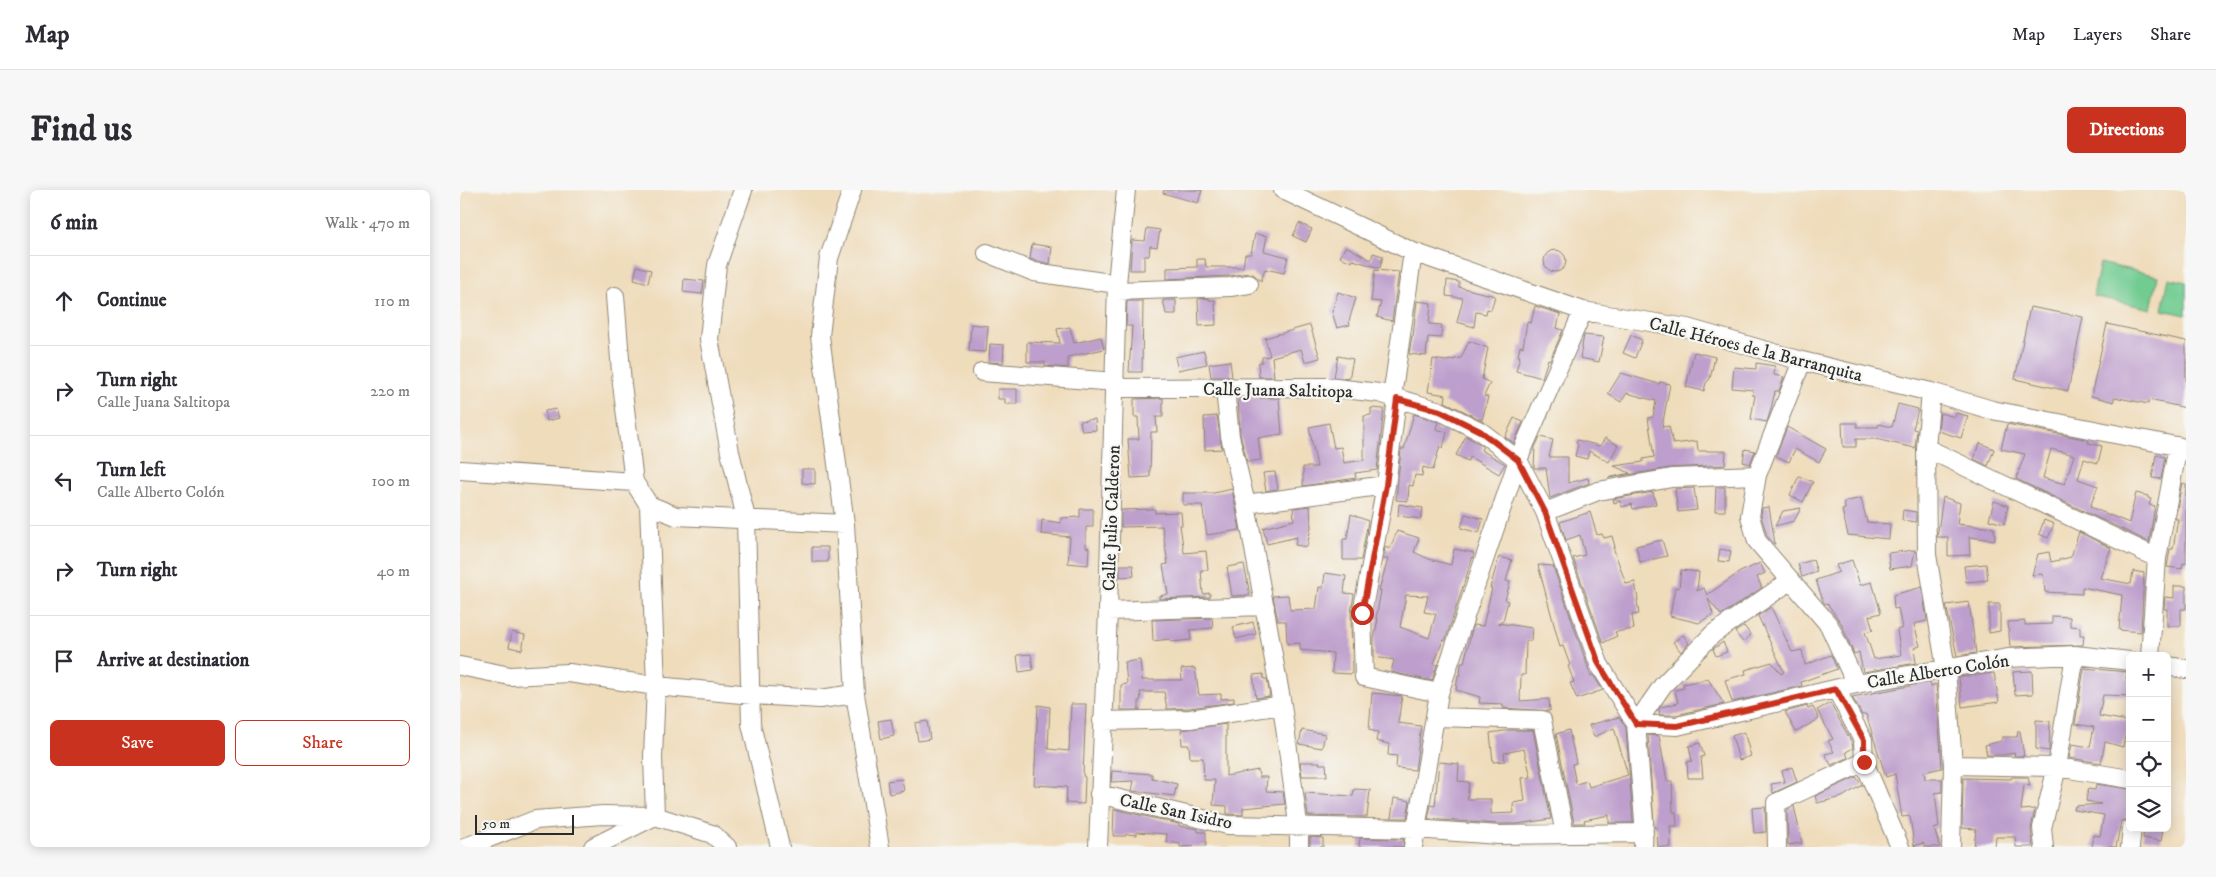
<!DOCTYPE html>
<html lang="en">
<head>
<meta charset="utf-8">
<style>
  :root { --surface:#fff; --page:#f7f7f7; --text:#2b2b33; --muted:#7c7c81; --line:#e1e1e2; --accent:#c8321e }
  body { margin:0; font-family:"IM FELL DW Pica",serif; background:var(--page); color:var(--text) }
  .controls { position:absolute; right:15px; bottom:15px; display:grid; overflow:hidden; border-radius:8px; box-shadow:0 2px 12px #0003 }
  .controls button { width:45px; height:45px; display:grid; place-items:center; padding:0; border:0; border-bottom:1px solid var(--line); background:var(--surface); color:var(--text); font:25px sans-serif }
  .scale { position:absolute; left:15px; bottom:12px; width:99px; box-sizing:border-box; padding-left:5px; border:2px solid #2b2b2b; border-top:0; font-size:14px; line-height:18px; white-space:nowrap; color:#2b2b2b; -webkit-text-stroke:4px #f6f6f2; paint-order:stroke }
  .stop { position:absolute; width:15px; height:15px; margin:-11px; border:4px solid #c8321e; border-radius:50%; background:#fff }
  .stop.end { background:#c8321e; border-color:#fff; box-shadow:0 1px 5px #0008 }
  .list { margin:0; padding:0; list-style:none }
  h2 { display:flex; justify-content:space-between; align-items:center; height:65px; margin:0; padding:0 20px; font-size:21px }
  h2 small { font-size:16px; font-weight:400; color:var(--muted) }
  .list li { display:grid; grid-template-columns:32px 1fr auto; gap:15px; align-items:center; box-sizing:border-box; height:90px; padding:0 20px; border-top:1px solid var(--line) }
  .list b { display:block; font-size:19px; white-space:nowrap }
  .list p { margin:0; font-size:16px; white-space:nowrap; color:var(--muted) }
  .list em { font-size:16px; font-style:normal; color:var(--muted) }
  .actions { display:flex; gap:10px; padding:15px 20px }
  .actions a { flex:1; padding:11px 0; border:1px solid var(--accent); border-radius:8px; text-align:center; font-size:18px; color:var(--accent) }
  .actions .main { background:var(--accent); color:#fff }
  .icon { flex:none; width:28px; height:28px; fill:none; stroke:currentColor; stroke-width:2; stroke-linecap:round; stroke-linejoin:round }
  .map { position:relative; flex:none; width:1726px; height:657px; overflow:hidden; border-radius:8px }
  header { display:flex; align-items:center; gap:30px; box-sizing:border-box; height:70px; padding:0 25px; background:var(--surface); border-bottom:1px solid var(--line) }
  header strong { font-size:24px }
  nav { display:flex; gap:28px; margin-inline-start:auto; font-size:18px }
  .intro { display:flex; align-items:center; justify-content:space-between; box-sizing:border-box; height:120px; padding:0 30px }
  h1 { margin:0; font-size:35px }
  .button { padding:12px 22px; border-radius:8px; background:var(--accent); color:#fff; font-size:18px; font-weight:700 }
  main { display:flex; gap:30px; padding:0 30px }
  aside { flex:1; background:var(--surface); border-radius:8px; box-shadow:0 2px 12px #0003 }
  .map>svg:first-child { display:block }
</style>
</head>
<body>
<header>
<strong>Map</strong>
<nav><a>Map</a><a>Layers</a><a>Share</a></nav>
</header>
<div class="intro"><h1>Find us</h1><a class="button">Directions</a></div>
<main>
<aside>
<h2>6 min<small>Walk · 470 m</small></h2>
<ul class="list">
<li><svg class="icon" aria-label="ahead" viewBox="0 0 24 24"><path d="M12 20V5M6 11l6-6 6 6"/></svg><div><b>Continue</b></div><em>110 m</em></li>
<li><svg class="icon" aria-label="right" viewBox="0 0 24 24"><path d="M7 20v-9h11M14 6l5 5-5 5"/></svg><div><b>Turn right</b><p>Calle Juana Saltitopa</p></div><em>220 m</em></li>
<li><svg class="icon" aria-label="left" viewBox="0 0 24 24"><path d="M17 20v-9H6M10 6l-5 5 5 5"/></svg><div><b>Turn left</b><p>Calle Alberto Colón</p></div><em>100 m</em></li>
<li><svg class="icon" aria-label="right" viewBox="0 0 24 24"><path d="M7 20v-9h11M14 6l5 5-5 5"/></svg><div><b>Turn right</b></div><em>40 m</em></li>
<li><svg class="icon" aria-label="arrive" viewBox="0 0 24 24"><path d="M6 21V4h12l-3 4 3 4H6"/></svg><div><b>Arrive at destination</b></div></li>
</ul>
<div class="actions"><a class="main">Save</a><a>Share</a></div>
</aside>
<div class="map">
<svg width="1726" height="657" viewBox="0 0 1726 657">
  <rect width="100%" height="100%" fill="#f6f6f2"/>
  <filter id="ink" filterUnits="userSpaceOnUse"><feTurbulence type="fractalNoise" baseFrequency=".02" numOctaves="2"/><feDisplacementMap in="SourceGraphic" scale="10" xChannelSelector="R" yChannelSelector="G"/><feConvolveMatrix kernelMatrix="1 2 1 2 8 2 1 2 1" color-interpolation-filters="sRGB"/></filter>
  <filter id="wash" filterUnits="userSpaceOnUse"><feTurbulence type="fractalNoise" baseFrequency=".0096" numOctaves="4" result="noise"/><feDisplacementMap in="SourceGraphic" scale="20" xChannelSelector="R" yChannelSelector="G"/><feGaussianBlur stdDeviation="1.12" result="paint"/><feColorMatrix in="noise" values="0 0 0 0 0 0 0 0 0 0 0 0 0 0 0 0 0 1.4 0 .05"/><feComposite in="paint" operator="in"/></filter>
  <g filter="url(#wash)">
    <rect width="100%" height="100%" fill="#efdcbb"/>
    <path fill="#72cc92" stroke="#4e7c5e" d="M1640,73L1698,86L1691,119L1633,106Z
      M1709,88L1726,92V125L1702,120Z"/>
    <g id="blocks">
      <path fill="#bd9ecc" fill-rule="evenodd" d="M704,0H742L738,13L703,3Z
        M839,33L852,39L846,52L833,46Z
        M687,38L700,40L697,57L690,56L689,66H684V80H670L672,50L685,51Z
        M795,44L807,46L804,61L828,67L824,83L805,79L801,91L793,84L788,83L769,86L707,89V78L737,77V69H745L746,77H783L785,64H791Z
        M572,54L592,57L590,74L570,69Z
        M886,56L911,70L913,63L923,66L920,78L893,70L892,72L880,67Z
        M1084 71a11 11 0 1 1 22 0a11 11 0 1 1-22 0Z
        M177,76L191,80L188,93L174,89Z
        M915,80L939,82L932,131L917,127L921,112L911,111Z
        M224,89L244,91L242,104L223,102Z
        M987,90L999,92V97L1035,106L1031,120L1027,119L1026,124L1016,122L1014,137L997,132L1003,108L986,106Z
        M878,102L896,108L889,131L890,135L877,138L872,122Z
        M749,108V110H755L756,135L739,136L738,109Z
        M703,110H716V124H706Z
        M667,111H683L682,182H669L672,136H666Z
        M957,111L971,113L969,134L982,135L981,148L968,147L966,166L949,164L952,146H953Z
        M1075,116L1100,124L1097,138L1103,140L1090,170L1088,169L1082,188L1056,181L1060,166H1058L1060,156L1063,157L1067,132L1071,133Z
        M1570,117L1623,127L1608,201L1555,189Z
        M511,134L528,136L526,162L509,161Z
        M1647,134L1726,151V218L1689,210L1688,214L1654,207V212L1631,206Z
        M850,135L860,168L845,172L841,159L812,167L814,187H799L798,173L802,172V167L810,166L805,148Z
        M610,137L614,153L641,147L644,159L608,167V178L585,176V172H567V152L600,153L597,139Z
        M1124,145L1144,147L1139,172L1120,168Z
        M1171,145L1182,150L1175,168L1163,163Z
        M1009,151L1028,158L1022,189L1030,193L1024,206L1028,207L1022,230L985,212L986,205L968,202L973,169L986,171L1001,168Z
        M530,154L544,155L543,173L529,172Z
        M744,161L747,174L718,180L715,167Z
        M1234,162L1255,167L1250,189L1246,193L1244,201L1226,197Z
        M878,166L893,169L889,189L874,187Z
        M770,171L772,187H751L749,174Z
        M1296,173L1315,176L1314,185L1324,187L1319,201H1315L1311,219L1307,232L1291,229L1295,205H1292L1293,200L1272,198L1274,177L1296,179Z
        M1161,183L1199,194L1200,192L1210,194L1202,237L1209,236L1213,254L1237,251L1238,261H1266L1265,275L1210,278L1148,288L1170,283L1154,276L1183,272V269L1194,267L1188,228L1193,227L1196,211L1167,203L1161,212L1148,204Z
        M538,199H557V214H545V209H538Z
        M703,208V227H696L697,242H691L690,287L671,288L668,249H679L678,227H674V209Z
        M778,208H819L822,244L798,248L801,270L787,272L780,244Z
        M1438,214L1458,219L1453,239L1457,240L1455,258L1415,249H1396V257H1383L1382,233H1397V237H1418L1419,234L1432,237Z
        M911,218L924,219L917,280L895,283L896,288L843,296V277H857L849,237L869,233L874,258L881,257L884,273L904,270V226L911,225Z
        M96,219L99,228L87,231L85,221Z
        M1480,223L1495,227L1496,223L1508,226L1501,248L1478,241Z
        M954,224L978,232L976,239L987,242L983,258L980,256L973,280L963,277L962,286L955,285L953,296L949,295L948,311L936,310L941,259H944Z
        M757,226L762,259L745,260L744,227Z
        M1054,228L1063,232L1054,253L1045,247Z
        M635,229L636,240L622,241L620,231Z
        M1547,234L1629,250L1628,253L1642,256L1638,273L1624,269L1618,289L1638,296L1630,317L1669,333L1676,303L1688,306V308L1691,309L1689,315L1695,316L1689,352L1556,289L1565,264L1541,259ZM1591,259L1614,265L1605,294L1583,288Z
        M1327,237L1366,259L1359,272L1335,259L1329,272L1316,266Z
        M1006,246L1023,256L1021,260L1045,274L1039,284L1010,267L1008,271L996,265Z
        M1080,247L1093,250L1089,267H1108V293L1128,288L1129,293L1090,308L1086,278H1074L1075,257Z
        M1145,248L1158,255L1149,272L1129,261L1127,269L1115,266L1118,255L1116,253L1117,250L1140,256Z
        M1520,253L1534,259L1528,276L1514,269Z
        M1285,259L1295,261L1290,274L1283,272Z
        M1696,265L1705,267L1701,289L1692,288Z
        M342,279H355V294L342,293Z
        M815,282L818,299L806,301L803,283Z
        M1339,286L1353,292L1343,312L1330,305Z
        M1722,293L1726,294V374L1723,373L1722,379L1707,377L1710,359H1713L1718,329H1715Z
        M1256,297H1265V321H1255Z
        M1234,298L1237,320L1218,322L1215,299Z
        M772,299L780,340L747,345L742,315H723V303H754Z
        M1193,302L1196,314L1173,319L1172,314L1162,317L1160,311L1154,313L1153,309Z
        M1483,307L1500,313L1497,334L1534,338L1535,350L1509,347L1510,365L1488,366V347H1477Z
        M1401,308L1407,332L1430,334L1429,349L1388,345L1382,320L1385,319L1384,312Z
        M1534,311L1548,316L1544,334L1529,330Z
        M939,314L963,318L961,329L938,326Z
        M850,316L851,337L847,357L835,355L837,347L807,354L803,338L834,330L833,318Z
        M1309,317L1315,354H1314L1307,346L1301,325L1302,318Z
        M1341,318L1334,331L1315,336L1323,321Z
        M620,319H633V337H626V357L629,358L628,375L608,373L610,347L581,344L582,330L601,333V328L620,327Z
        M695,319V323L721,322L722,335H720L724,363L746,361L748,380H741L743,404L750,403V407L699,409V406L708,404L703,375L708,374L702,336L661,337V320Z
        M1443,320L1456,322V332L1442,330Z
        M1130,322L1137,345L1142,344L1144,348L1152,346L1155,357H1153L1166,394L1175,392L1178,410H1177L1179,424L1172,425L1174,439L1155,442L1157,446L1143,453L1113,368L1125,365L1120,345L1106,350L1100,332Z
        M891,324L908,331L901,370H883V349H887Z
        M1005,324L1023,329L1019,343L1001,338Z
        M1584,330L1594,334L1588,348L1579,344Z
        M937,341L959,348L954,362L969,369L991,375L994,359L1014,363L985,451L983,450L974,474L977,475L972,491L931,482L934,470L914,467V448L918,429H916L921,401L919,400L928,369H923L925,357L930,359ZM946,405L968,406L964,422L976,424L969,448L940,437Z
        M1619,342L1651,358L1640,388L1671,394L1673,381L1684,383L1681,442L1659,440L1662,405L1622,397V404L1585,402L1583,384L1572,385L1578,364L1589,362L1591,372L1611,367Z
        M1202,350L1207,366L1180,372L1176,356Z
        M352,357H368V372H352Z
        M1260,359L1271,361L1269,372L1258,371Z
        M1455,360L1452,376L1430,379L1428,363Z
        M1039,367L1052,370L1046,391L1050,392L1045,410L1048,411L1043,431L1038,433L1072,438L1071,451H1066L1065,485H1061L1060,511L1089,509L1090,521L1043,518V514L1019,513L1020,507L996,500L998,485H1000L1001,473H1004L1013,435L1023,436L1032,398H1030Z
        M1353,370L1357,382L1342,387L1338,374Z
        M1392,370L1400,395L1412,392L1421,423L1409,426L1413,440L1405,442L1414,469L1441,465L1437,440L1442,438L1438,418L1434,419L1433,405L1462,397L1467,431L1454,434L1460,456L1454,458L1456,473L1403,482L1399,462L1394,464L1381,433L1367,413L1365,414L1363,411L1356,390L1379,382L1376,375Z
        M1300,373L1305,383L1297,387L1302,398L1261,425L1248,409L1253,424L1239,433L1210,426L1215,397L1219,398L1221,380L1239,382L1237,401L1244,398L1247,405L1280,382Z
        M784,374L790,405L772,406L767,377Z
        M1526,374L1528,390L1506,392L1504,376Z
        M660,375H673L674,386L660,387Z
        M1078,375L1093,376L1131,486L1133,485L1143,500L1117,509L1110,493L1114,492L1108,476L1110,475L1103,456L1100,457Z
        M865,383L886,386L884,403L894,404L891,423L892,484L872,483L873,463L840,460V453L827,454L826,431H818L813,406L828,405L830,420L856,419L859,397L863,398Z
        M1714,396H1726V419H1721V436H1707V419H1704L1705,407L1714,408Z
        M1509,412L1516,463L1497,466L1486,415Z
        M1529,414H1540V441L1529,443Z
        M1311,417L1332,462L1342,460L1345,475L1371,465L1377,479L1341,492L1342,496L1272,512L1265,490L1286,484L1285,480L1312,472L1321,484L1324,482L1298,426Z
        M1592,426L1610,427V436L1620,437V445H1624L1623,455L1550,457L1548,432L1565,431V435L1592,434Z
        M752,428L753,438L730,440L731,450L711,452L710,449L693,451L692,430Z
        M793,432L796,444L776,449L773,437Z
        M1284,436L1291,445L1283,452L1275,442Z
        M52,442L65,445L62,460L49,457Z
        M1223,445L1229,453L1221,462L1213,452Z
        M1263,452L1267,462L1256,466L1253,459Z
        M571,464L573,480L559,482L557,465Z
        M680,470L682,490H722L721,479L735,478L739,505L761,504V509L774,508V512L729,518L707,519L704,502H680L681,510H679V520H661V495L667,494L665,472Z
        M1624,478L1667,482L1666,489H1670V506L1643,505L1639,526L1668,531L1663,557L1645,552L1641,573L1609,568L1612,554L1630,557L1634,537L1615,534Z
        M1572,481L1573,504L1555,505L1553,482Z
        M1534,483L1539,512L1502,517L1499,487Z
        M803,484L804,489H807L810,506L796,508L793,485Z
        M1248,489L1264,514L1216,525H1200L1199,520L1201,517L1218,513L1215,500L1224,498L1223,494Z
        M1470,492L1471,496L1476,494L1482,578L1464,582L1465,589H1482V602L1475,603L1479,637L1474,639L1480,657H1465L1463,653L1454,656L1450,626L1442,627L1435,584L1426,587L1406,524L1402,525L1392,507Z
        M912,503L942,506L938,533L961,536L955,580L936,578L937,566L928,565L929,554L916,551L918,542L909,540Z
        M1370,513L1392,553L1393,558L1386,562L1388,568L1371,575L1365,564L1374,562L1368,551L1373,549L1357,520Z
        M611,514H626L623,586L625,587L624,614L606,613L607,597L574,595L578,515L590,517L588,559L609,561Z
        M1347,516L1348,519L1353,517L1359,529L1336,542L1325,522Z
        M1159,527L1166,537L1173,633H1149V625L1124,630L1125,633H1114L1096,544L1109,540L1116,573L1112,574L1116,594L1127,591L1129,597L1168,585L1154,538L1134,547L1129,535Z
        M431,529L434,546L421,549L418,531Z
        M1576,530L1590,531L1589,561L1576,559Z
        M467,531L470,549L458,551L455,533Z
        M766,534V586L798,580L799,587H807L806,601L823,602L825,614L783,618V625L767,624V616L753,615L755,590H744L743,568H730L729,555H722L721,540Z
        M842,540L865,544L862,558L839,554Z
        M1051,540H1073L1091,629L1057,634H1039L968,629L971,615L975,616L979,572L999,574L998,591L1009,592L1007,609H1031V624L1054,623L1053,613L1065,611L1062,588L1071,587L1064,559L1044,563L1045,571L1033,572L1030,543Z
        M1558,541H1560L1564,566H1554L1555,563L1543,565H1527L1525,555L1542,551V547H1557Z
        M1284,542L1291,566L1279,570L1272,546Z
        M1188,545L1199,546L1207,591H1212L1213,622H1216L1217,636H1210L1211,657H1198L1197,637H1194Z
        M1240,553L1244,566L1241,567L1243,588H1228L1227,572L1232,571L1229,556Z
        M840,572H860L859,574H866L867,586H842Z
        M1332,577L1337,592L1313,603L1311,594L1325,592L1322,581Z
        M652,581L692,584V588L717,594L714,606L672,601L674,591L651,592Z
        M1396,587L1402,595L1382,607L1357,613L1355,606Z
        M1552,587H1568L1570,596L1564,595L1561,620L1575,619L1571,639L1573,657H1556L1555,647H1536L1535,657H1514L1516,639L1502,638L1503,588L1551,589Z
        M442,589L444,601L429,604L427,591Z
        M1636,594L1670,599L1666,630L1661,631L1656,657H1632L1634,645L1640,646L1644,625L1614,620L1615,616L1641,614L1626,611L1628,599L1635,600Z
        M894,599L910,600L907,627L848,626L845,603L893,606Z
        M934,608L950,611L947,628H931Z
        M1334,616L1342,653L1328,655L1327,620Z
        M1305,617L1306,642L1294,643L1292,618Z
        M654,619L719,634V636L738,639V642H746V656L720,657V654L706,652L707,644L677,642V645L666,644V646H653Z
        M1684,638H1703L1701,651L1683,648Z
        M850,647L863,648V657H850Z
        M900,648L944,649L943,657H899Z"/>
    </g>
  </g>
  <g filter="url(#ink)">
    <use href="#blocks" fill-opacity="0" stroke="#8d8473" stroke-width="1"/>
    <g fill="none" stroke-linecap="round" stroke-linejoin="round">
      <defs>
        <path id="minor" d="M283,0L257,75L249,149L270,262L286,328L291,534L320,657
          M392,0L369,68L360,146L385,334L395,504L420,657
          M823,0L953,62L1123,121L1227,138L1342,171L1471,202L1532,220L1726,258
          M527,63L574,82L657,94
          M657,101L770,97L789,94
          M1342,171L1297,285L1290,326L1297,351L1369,435L1396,494
          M522,182L656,192
          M656,198L867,197L919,203L980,221L1020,241L1058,270L1085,322L1139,474L1176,534L1184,631L1183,657
          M765,199L770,246L786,314L822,515L839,641V657
          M1471,202L1466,258L1467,365L1486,479L1493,575L1491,657
          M932,207L953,62
          M937,209L926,295L902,423L904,487L979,503
          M1466,258L1697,368
          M0,280L174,292
          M786,314L926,295
          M189,315L216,326L385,334
          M1085,322L1138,301L1212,288L1297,285
          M648,421L805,416
          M1690,466L1697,368L1718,256
          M0,476L50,486L109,483L196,496L292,505L360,509L395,504
          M1707,476L1726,479
          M1376,499L1403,550L1404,572L1440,657
          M975,527L1082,530L1105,644
          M642,531L730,529L822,515
          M1176,534L1217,536L1396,494L1548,468L1615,465L1670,471
          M1176,534L1203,495L1253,444L1330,391
          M1493,575L1597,577L1670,589
          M639,604L768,635L955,639L1039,645L1184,643
          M6,657L75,630L143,625L195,626L252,644L267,657
          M133,657L195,626L193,567L196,496L189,315L174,292L162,194L155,106
          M638,657L648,421L657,94L666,0
          M953,657L979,503L1058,270L1123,121
          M1317,657L1316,613L1404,572
          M1584,657L1582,638L1597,577L1615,465
          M1670,657L1672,638"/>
      </defs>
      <use href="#minor" stroke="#8d8473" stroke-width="20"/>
      <use href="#minor" stroke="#fff" stroke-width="18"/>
    </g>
  </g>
  <g fill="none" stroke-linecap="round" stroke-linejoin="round" filter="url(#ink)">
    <path stroke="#c8321e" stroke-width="6" d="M902,423L926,295L937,209L980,221L1020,241L1058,270L1085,322L1139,474L1176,534L1217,536L1376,499L1404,550V572"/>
  </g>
  <g text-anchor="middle" stroke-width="4.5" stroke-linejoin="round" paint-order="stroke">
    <g font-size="18" fill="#2b2b2b" stroke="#f6f6f2">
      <text transform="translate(1296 159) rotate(14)" y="6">Calle Héroes de la Barranquita</text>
      <text transform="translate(818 200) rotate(1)" y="6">Calle Juana Saltitopa</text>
      <text transform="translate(651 328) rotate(-88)" y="6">Calle Julio Calderon</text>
      <text transform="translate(1478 481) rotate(-9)" y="6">Calle Alberto Colón</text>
      <text transform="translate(716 621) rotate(12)" y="6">Calle San Isidro</text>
    </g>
  </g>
</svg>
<div class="controls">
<button>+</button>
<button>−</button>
<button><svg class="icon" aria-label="locate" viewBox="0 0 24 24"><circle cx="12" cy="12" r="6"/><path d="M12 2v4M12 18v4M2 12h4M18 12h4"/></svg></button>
<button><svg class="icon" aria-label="layers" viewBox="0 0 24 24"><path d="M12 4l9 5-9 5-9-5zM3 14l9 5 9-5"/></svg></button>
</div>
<div class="scale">50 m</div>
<div class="stop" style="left:902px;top:423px"></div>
<div class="stop end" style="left:1404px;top:572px"></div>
</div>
</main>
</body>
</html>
